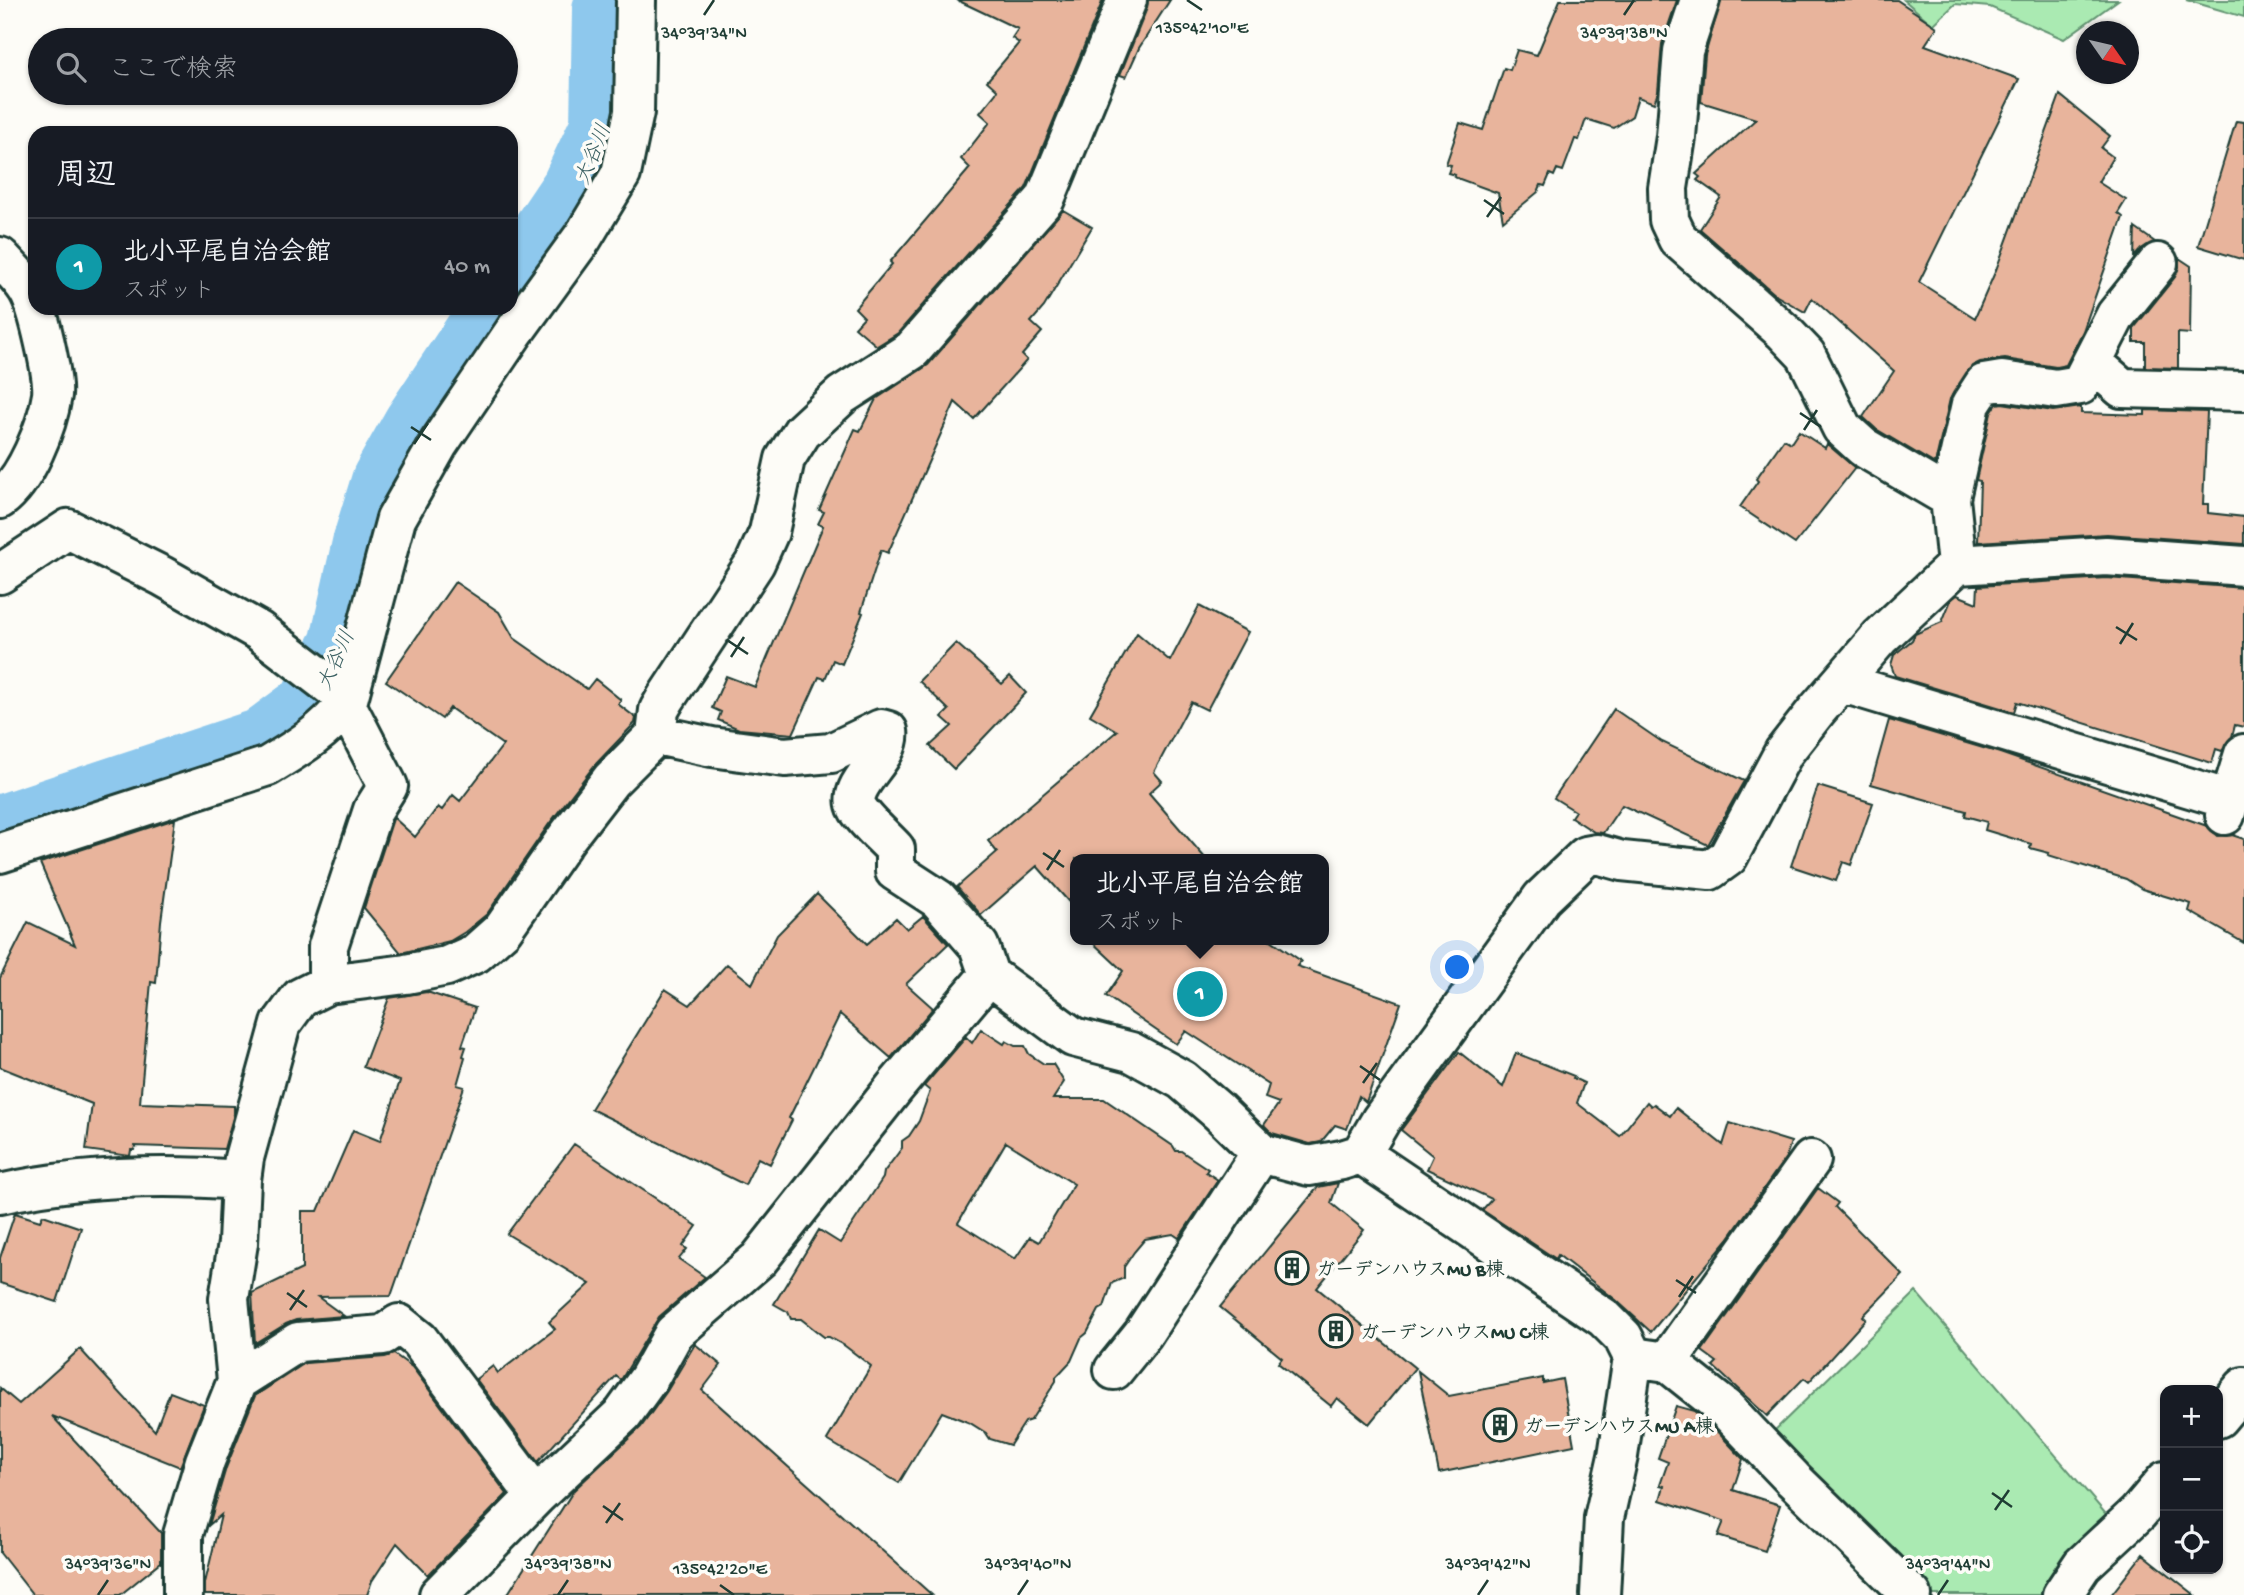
<!DOCTYPE html>
<html lang="ja">
<head>
<meta charset="utf-8">
<style>
  :root { --surface:#171b24; --page:#20242c; --text:#f1f3f6; --muted:#9ea1a6; --line:#363941; --accent:#0b8043 }
  body { margin:0; font-family:"Gochi Hand","Klee One",sans-serif; background:var(--page); color:var(--text) }
  .controls { position:absolute; right:21px; bottom:21px; display:grid; overflow:hidden; border-radius:14px; box-shadow:0 2px 5px #0004 }
  .controls button { width:63px; height:63px; display:grid; place-items:center; padding:0; border:0; border-bottom:2px solid var(--line); background:var(--surface); color:var(--text); font:35px sans-serif }
  .compass { position:absolute; left:2076px; top:21px; width:63px; height:63px; border-radius:50%; background:var(--surface); box-shadow:0 2px 5px #0004; rotate:124deg }
  .you { position:absolute; left:1458px; top:968px; width:24px; height:24px; margin:-18px; border:5px solid #fff; border-radius:50%; background:#1a73e8; box-shadow:0 0 0 10px #1a73e833 }
  .badge { display:grid; place-items:center; width:46px; height:46px; border-radius:50%; background:var(--accent); color:#fff; font-size:23px; font-weight:700 }
  .pin { position:absolute; translate:-50% -50%; border:4px solid #fff; box-shadow:0 2px 7px #0006 }
  .popup { position:absolute; left:1070px; top:854px; width:259px; height:91px; box-sizing:border-box; display:grid; place-content:center; border-radius:14px; background:var(--surface); filter:drop-shadow(0 2px 5px #0005); font-size:23px; white-space:nowrap; color:var(--muted) }
  .popup b { font-size:26px; color:var(--text) }
  .popup::after { content:''; position:absolute; left:50%; top:100%; margin-left:-14px; border:14px solid transparent; border-top-color:var(--surface) }
  .list { margin:0; padding:0; list-style:none }
  h2 { display:flex; justify-content:space-between; align-items:center; height:91px; margin:0; padding:0 28px; font-size:30px }
  h2 small { font-size:23px; font-weight:400; color:var(--muted) }
  .list li { display:grid; grid-template-columns:46px 1fr auto; gap:21px; align-items:center; box-sizing:border-box; height:98px; padding:0 28px; border-top:2px solid var(--line) }
  .list b { display:block; font-size:26px; white-space:nowrap }
  .list p { margin:0; font-size:23px; white-space:nowrap; color:var(--muted) }
  .list em { font-size:23px; font-style:normal; color:var(--muted) }
  .icon { flex:none; width:38px; height:38px; fill:none; stroke:currentColor; stroke-width:2; stroke-linecap:round; stroke-linejoin:round }
  .map { position:relative; flex:none; width:2244px; height:1595px; overflow:hidden }
  .search { position:absolute; background:var(--surface); box-shadow:0 2px 5px #0004; left:28px; top:28px; width:490px; height:77px; display:flex; align-items:center; gap:18px; box-sizing:border-box; padding:0 24px; border-radius:38px; color:var(--muted); font-size:26px }
  .panel { position:absolute; background:var(--surface); box-shadow:0 2px 5px #0004; left:28px; top:126px; width:490px; height:189px; border-radius:21px }
  .map>svg:first-child { display:block }
</style>
</head>
<body>
<div class="map">
<svg width="2244" height="1595" viewBox="0 0 2244 1595">
  <rect width="100%" height="100%" fill="#fdfcf7"/>
  <filter id="ink" filterUnits="userSpaceOnUse"><feTurbulence type="fractalNoise" baseFrequency=".0143" numOctaves="2"/><feDisplacementMap in="SourceGraphic" scale="14" xChannelSelector="R" yChannelSelector="G"/><feConvolveMatrix kernelMatrix="1 2 1 2 8 2 1 2 1" color-interpolation-filters="sRGB"/></filter>
  <g filter="url(#ink)">
    <path fill="#aaeab2" stroke="#649473" stroke-width="2" d="M1904,0H2118L2064,39L1990,7L1955,4L1933,25Z
      M2186,0H2244V17Z
      M1916,1292L2111,1520L2045,1595H1933L1769,1436Z"/>
    <g fill="none" stroke-linecap="round" stroke-linejoin="round">
      <path stroke="#8ec8ed" stroke-width="74" d="M511,289L577,191L607,127L609,10L613,0
        M0,832L263,745L313,708L346,646L369,544L388,482L419,427L498,308"/>
    </g>
    <path fill="#e8b49c" stroke="#1f3d34" stroke-width="2" fill-rule="evenodd" d="M957,0H1103L1026,188L898,333L877,346L855,327L864,317L855,308L892,264L890,262L970,168L961,159L990,122L980,113L996,93L997,90L987,81L1019,43L1012,38L1018,29Z
      M1148,0H1170L1139,48L1126,77L1120,75L1147,8Z
      M1560,0H1677L1662,44L1658,92L1654,103L1638,97L1632,116L1614,128L1586,119L1579,140L1575,139L1563,171L1557,169L1554,176L1550,174L1545,186L1541,185L1538,192L1503,221L1498,193L1454,177L1455,175L1448,173L1451,165L1446,164L1460,123L1483,130L1504,68L1510,70L1517,50L1537,55Z
      M1721,0H1897L1937,27L1925,45L2019,79L1919,282L1975,318L1996,270L2060,95L2110,136L2101,148L2113,157L2098,182L2126,200L2118,213L2123,217L2083,331L2066,365L2056,367L2005,359L1980,362L1972,366L1950,399L1935,464L1876,429L1863,417L1894,371L1812,298L1805,312L1777,296L1700,229L1721,197L1697,180L1700,177L1696,174L1756,119L1701,102L1705,55Z
      M2236,121L2244,122V260L2198,246Z
      M1063,210L1092,227L1044,307L1031,322L1042,332L1022,355L1027,360L974,419L955,402L888,553L881,550L861,612L863,613L842,664L833,660L825,679L819,677L793,734L739,729L718,720L721,712L712,708L726,676L755,687L823,526L818,524L824,512L819,510L855,429L860,431L876,399L928,365Z
      M2135,228L2155,242L2141,249L2134,257Z
      M2179,258L2191,266L2190,334L2178,333V368L2145,367V342H2134V328L2175,277L2179,267Z
      M2002,403L2053,411L2081,407V413L2145,415V410L2207,412L2203,504H2208V513L2244,517V544L2107,534L1978,542L1980,481L1976,480L1991,413L1997,404Z
      M1799,431L1825,448L1827,444L1855,468L1795,544L1740,507L1758,481L1756,479L1784,439L1791,443Z
      M2106,578L2244,588V727L2235,725L2232,737L2222,751L2216,749L2212,763L2017,702L2014,712L1895,676L1891,665L1894,655L1912,640L1915,634L1942,622L1951,600L1957,595L1977,603L1978,586Z
      M455,582L499,612L514,638L587,689L595,679L621,700L618,704L636,718L635,723L594,766L549,824L487,914L465,932L450,941L401,953L364,908L393,819L394,818L415,837L438,807L442,810L453,795L460,801L503,745L450,708L442,719L386,681Z
      M1199,606L1248,632L1207,710L1191,702L1154,772L1162,781L1149,793L1206,859H1076V910L1037,866L981,915L957,887L997,852L988,841L1117,731L1090,715L1137,633L1170,661Z
      M956,643L1002,684L1010,676L1026,693L954,769L930,746L952,726L942,717L949,710L919,681Z
      M1614,709L1662,742L1744,781L1708,845L1622,805L1603,833L1594,832L1571,817L1575,811L1554,798Z
      M1889,720L2000,753L2207,826L2218,836L2232,835L2244,839V943L2189,911L2191,904L2142,889L2126,879L2048,855L2049,853L2030,848L2031,844L1985,830L1987,822L1965,816L1966,811L1871,784Z
      M1818,786L1873,803L1851,865L1843,862L1836,881L1791,866Z
      M175,819L161,921L156,983L151,982L140,1103L234,1106V1114L224,1149L135,1146L134,1150H131L130,1156L86,1150L92,1104L0,1067V978L28,922L75,945L40,863Z
      M817,894L867,944L896,918L907,929L923,916L948,944L906,984L933,1008L891,1058L840,1014L789,1118L792,1120L770,1164L758,1158L745,1185L591,1109L665,989L690,1005L727,964L752,984L777,935Z
      M1090,940H1271L1301,961L1297,966L1401,1003L1366,1102L1359,1096L1347,1129L1335,1125L1321,1142L1310,1144L1272,1133L1264,1125L1279,1103L1265,1098L1269,1085L1186,1031L1176,1044L1106,996L1123,971Z
      M427,992L475,1008L462,1046L466,1047L463,1056L465,1057L457,1085L464,1087L391,1296L318,1297L344,1316L296,1320L286,1324L255,1343L252,1293L302,1269V1211H318L353,1130L380,1141L400,1081L363,1067L389,998Z
      M981,1029L1004,1044L1006,1041L1015,1046H1025L1029,1054L1044,1064H1053L1064,1082L1053,1099H1104L1173,1146L1176,1151H1181L1208,1169L1206,1172L1218,1180L1179,1238L1173,1234L1145,1239L1134,1252L1124,1267V1278L1112,1283L1104,1307L1099,1310L1087,1333L1081,1338L1071,1361L1056,1377V1381L1031,1420L1025,1422L1010,1445L990,1439L986,1433L970,1423L942,1412L899,1483L827,1440L871,1366L845,1346L829,1337H824L801,1319H791L788,1312L774,1304L819,1230L840,1243L883,1178L884,1172L902,1148V1141L909,1136L919,1121L930,1091L924,1086L966,1037L972,1043ZM1006,1142L1074,1184L1039,1242L1030,1237L1015,1259L958,1223Z
      M1459,1052L1503,1087L1516,1053L1574,1076L1573,1078L1584,1083L1577,1103L1620,1136L1647,1102L1651,1106L1654,1104L1670,1116L1676,1108L1723,1145L1730,1123L1791,1142L1786,1157L1728,1239L1651,1332L1616,1300L1558,1255L1556,1259L1482,1210L1492,1199L1427,1169L1433,1156L1401,1130Z
      M574,1144L697,1226L683,1246L687,1249L679,1259L705,1277L659,1317L621,1380L616,1376L538,1462L476,1379L493,1366L498,1373L555,1329L549,1322L590,1284L507,1234Z
      M1338,1183L1331,1203L1364,1230L1317,1288L1415,1368L1369,1424L1337,1398L1331,1406L1278,1363L1282,1358L1220,1307L1318,1187Z
      M1818,1188L1838,1203L1835,1207L1903,1275L1863,1316L1866,1319L1809,1382L1804,1378L1767,1416L1713,1366L1717,1362L1702,1351Z
      M15,1213L40,1221L43,1215L81,1228L57,1302L0,1283V1258Z
      M695,1344L721,1365L702,1390L932,1595H507L574,1490L641,1427L667,1391Z
      M80,1349L155,1431L170,1392L204,1405L180,1467L52,1416L161,1533V1562L120,1595H33L0,1553V1388L19,1404Z
      M394,1354L412,1367L507,1494L428,1575L397,1543L372,1581L367,1595H205V1583L221,1515L209,1525L226,1468L255,1396L305,1363L385,1357Z
      M1418,1371L1449,1396L1543,1378V1383L1562,1379L1574,1445L1439,1473Z
      M1676,1406L1694,1411L1711,1425L1743,1459L1733,1490L1780,1505L1765,1551L1718,1536L1724,1521L1660,1500L1664,1486L1660,1485L1668,1462L1658,1458Z
      M2143,1554L2195,1595H2111Z"/>
    <g fill="none" stroke-linecap="round" stroke-linejoin="round">
      <defs>
        <path id="minor" d="M1700,0L1683,51L1676,137L1668,188L1669,220L1678,239L1784,332L1806,355L1842,428L1863,447L1950,498
          M0,257C9,267 21,278 28,290C38,306 54,377 52,395C47,427 26,480 0,499
          M2092,362L2122,388L2244,391
          M1957,565L2106,556L2244,566
          M0,574L68,529L162,576L259,631L340,693L388,786L373,810L328,946V984
          M1843,683L2230,800
          M656,735L712,747L785,757L831,753L881,729L888,731C893,758 844,785 858,809C867,823 884,837 895,849V871L938,899L979,946L989,975L1073,1037L1131,1052L1182,1080L1218,1111L1261,1153L1309,1166L1342,1160L1361,1154L1381,1120L1542,898L1586,856L1597,854L1622,861L1710,870L1728,857L1784,752L1817,710L1880,637L1957,565L1950,498L1971,404L1984,384L2002,381L2056,389L2080,385L2116,315L2158,263
          M2225,815L2244,754
          M0,853L268,766C298,748 326,731 347,703L396,519L439,443L514,332L583,237L621,174L634,112L636,0
          M1361,1154L1604,1318L1623,1337L1633,1357L1618,1456L1604,1518L1600,1595
          M0,1194C79,1176 160,1174 241,1180
          M1633,1357L1667,1362L1726,1409L1793,1479L1912,1595
          M1667,1362L1811,1160
          M1114,1370L1143,1334L1261,1153
          M237,1381L298,1342L383,1335L399,1324L419,1340L536,1496
          M2218,1418L2244,1387
          M183,1595V1535L205,1461L237,1381L229,1299L238,1243L241,1180L244,1158L281,1024L300,998L328,984L406,974L447,966L476,953L503,929L567,837L611,780L656,735L659,710L666,698L755,563L769,532L785,459L802,432L842,395L912,350L1045,199L1127,0
          M439,1595L536,1496L623,1414L649,1378L674,1333L759,1259L895,1087L989,975
          M2062,1595L2082,1565L2138,1513L2165,1481"/>
      </defs>
      <use href="#minor" stroke="#1f3d34" stroke-width="44"/>
      <use href="#minor" stroke="#fdfcf7" stroke-width="38"/>
    </g>
  </g>
  <path fill="none" stroke="#1f3d34" stroke-width="2.5" d="M1187,0L1202,10M704,15L714,0M1624,15L1634,0M1484,200L1504,214M1487,217L1501,197M1800,413L1821,427M411,427L431,440M1804,430L1817,410M414,444L428,423M2116,627L2137,640M727,640L748,654M2120,644L2133,623M731,657L744,637M1043,853L1064,867M1047,870L1060,850M1360,1066L1380,1080M1363,1083L1377,1063M1676,1280L1696,1293M287,1293L307,1307M1679,1297L1693,1276M290,1310L304,1290M1992,1493L2012,1507M603,1506L623,1520M1995,1510L2009,1490M606,1523L620,1503M720,1585L734,1595M98,1595L108,1580M558,1595L568,1580M1018,1595L1028,1580M1478,1595L1488,1580M1938,1595L1948,1580"/>
  <defs>
    <symbol id="building-ring" viewBox="-11 -11 22 22"><circle r="9.5" fill="#fdfcf7" stroke="#1f3d34" stroke-width="1.5"/><path d="M-4-6H4V6H1V3H-1V6H-4ZM-2.5-4.3h1.7v1.8h-1.7ZM.8-4.3h1.7v1.8H.8ZM-2.5-1h1.7V.8h-1.7ZM.8-1h1.7V.8H.8Z" fill="#1f3d34"/></symbol>
  </defs>
  <g fill-rule="evenodd">
    <use href="#building-ring" x="1273" y="1249" width="38" height="38"/>
    <use href="#building-ring" x="1317" y="1312" width="38" height="38"/>
    <use href="#building-ring" x="1481" y="1406" width="38" height="38"/>
  </g>
  <g text-anchor="middle" stroke-width="7" stroke-linejoin="round" paint-order="stroke">
    <g font-size="19" font-weight="bold" fill="#1f3d34" stroke="#fdfcf7" text-anchor="start">
      <text x="1316" y="1275">ガーデンハウスMU B棟</text>
      <text x="1360" y="1338">ガーデンハウスMU C棟</text>
      <text x="1524" y="1432">ガーデンハウスMU A棟</text>
    </g>
    <g font-size="21" font-style="italic" fill="#3b6062" stroke="#fdfcf7">
      <text transform="translate(592 154) rotate(-68)" y="7">大谷川</text>
      <text transform="translate(335 660) rotate(-66)" y="7">大谷川</text>
    </g>
  </g>
  <g font-size="18" text-anchor="middle" fill="#1f3d34" stroke="#fdfcf7" stroke-width="7" stroke-linejoin="round" paint-order="stroke">
    <text x="1202" y="33">135°42'10"E</text>
    <text x="704" y="38">34°39'34"N</text>
    <text x="1624" y="38">34°39'38"N</text>
    <text x="108" y="1569">34°39'36"N</text>
    <text x="568" y="1569">34°39'38"N</text>
    <text x="1028" y="1569">34°39'40"N</text>
    <text x="1488" y="1569">34°39'42"N</text>
    <text x="1948" y="1569">34°39'44"N</text>
    <text x="720" y="1574">135°42'20"E</text>
  </g>
</svg>
<div class="controls">
<button>+</button>
<button>−</button>
<button><svg class="icon" aria-label="locate" viewBox="0 0 24 24"><circle cx="12" cy="12" r="6"/><path d="M12 2v4M12 18v4M2 12h4M18 12h4"/></svg></button>
</div>
<svg class="compass" viewBox="-18 -18 36 36"><path d="M0-13l5 13h-10z" fill="#e53935"/><path d="M0 13l5-13h-10z" fill="#9ea1a6"/></svg>
<div class="you"></div>
<div class="pin badge" style="left:1200px;top:994px;background:#0f9aa8">1</div>
<div class="popup"><b>北小平尾自治会館</b>スポット</div>
<div class="search"><svg class="icon" aria-label="search" viewBox="0 0 24 24"><circle cx="10" cy="10" r="6"/><path d="M15 15l6 6"/></svg>ここで検索</div>
<section class="panel">
<h2>周辺<small></small></h2>
<ul class="list">
<li><span class="badge" style="background:#0f9aa8">1</span><div><b>北小平尾自治会館</b><p>スポット</p></div><em>40 m</em></li>
</ul>
</section>
</div>
</body>
</html>
